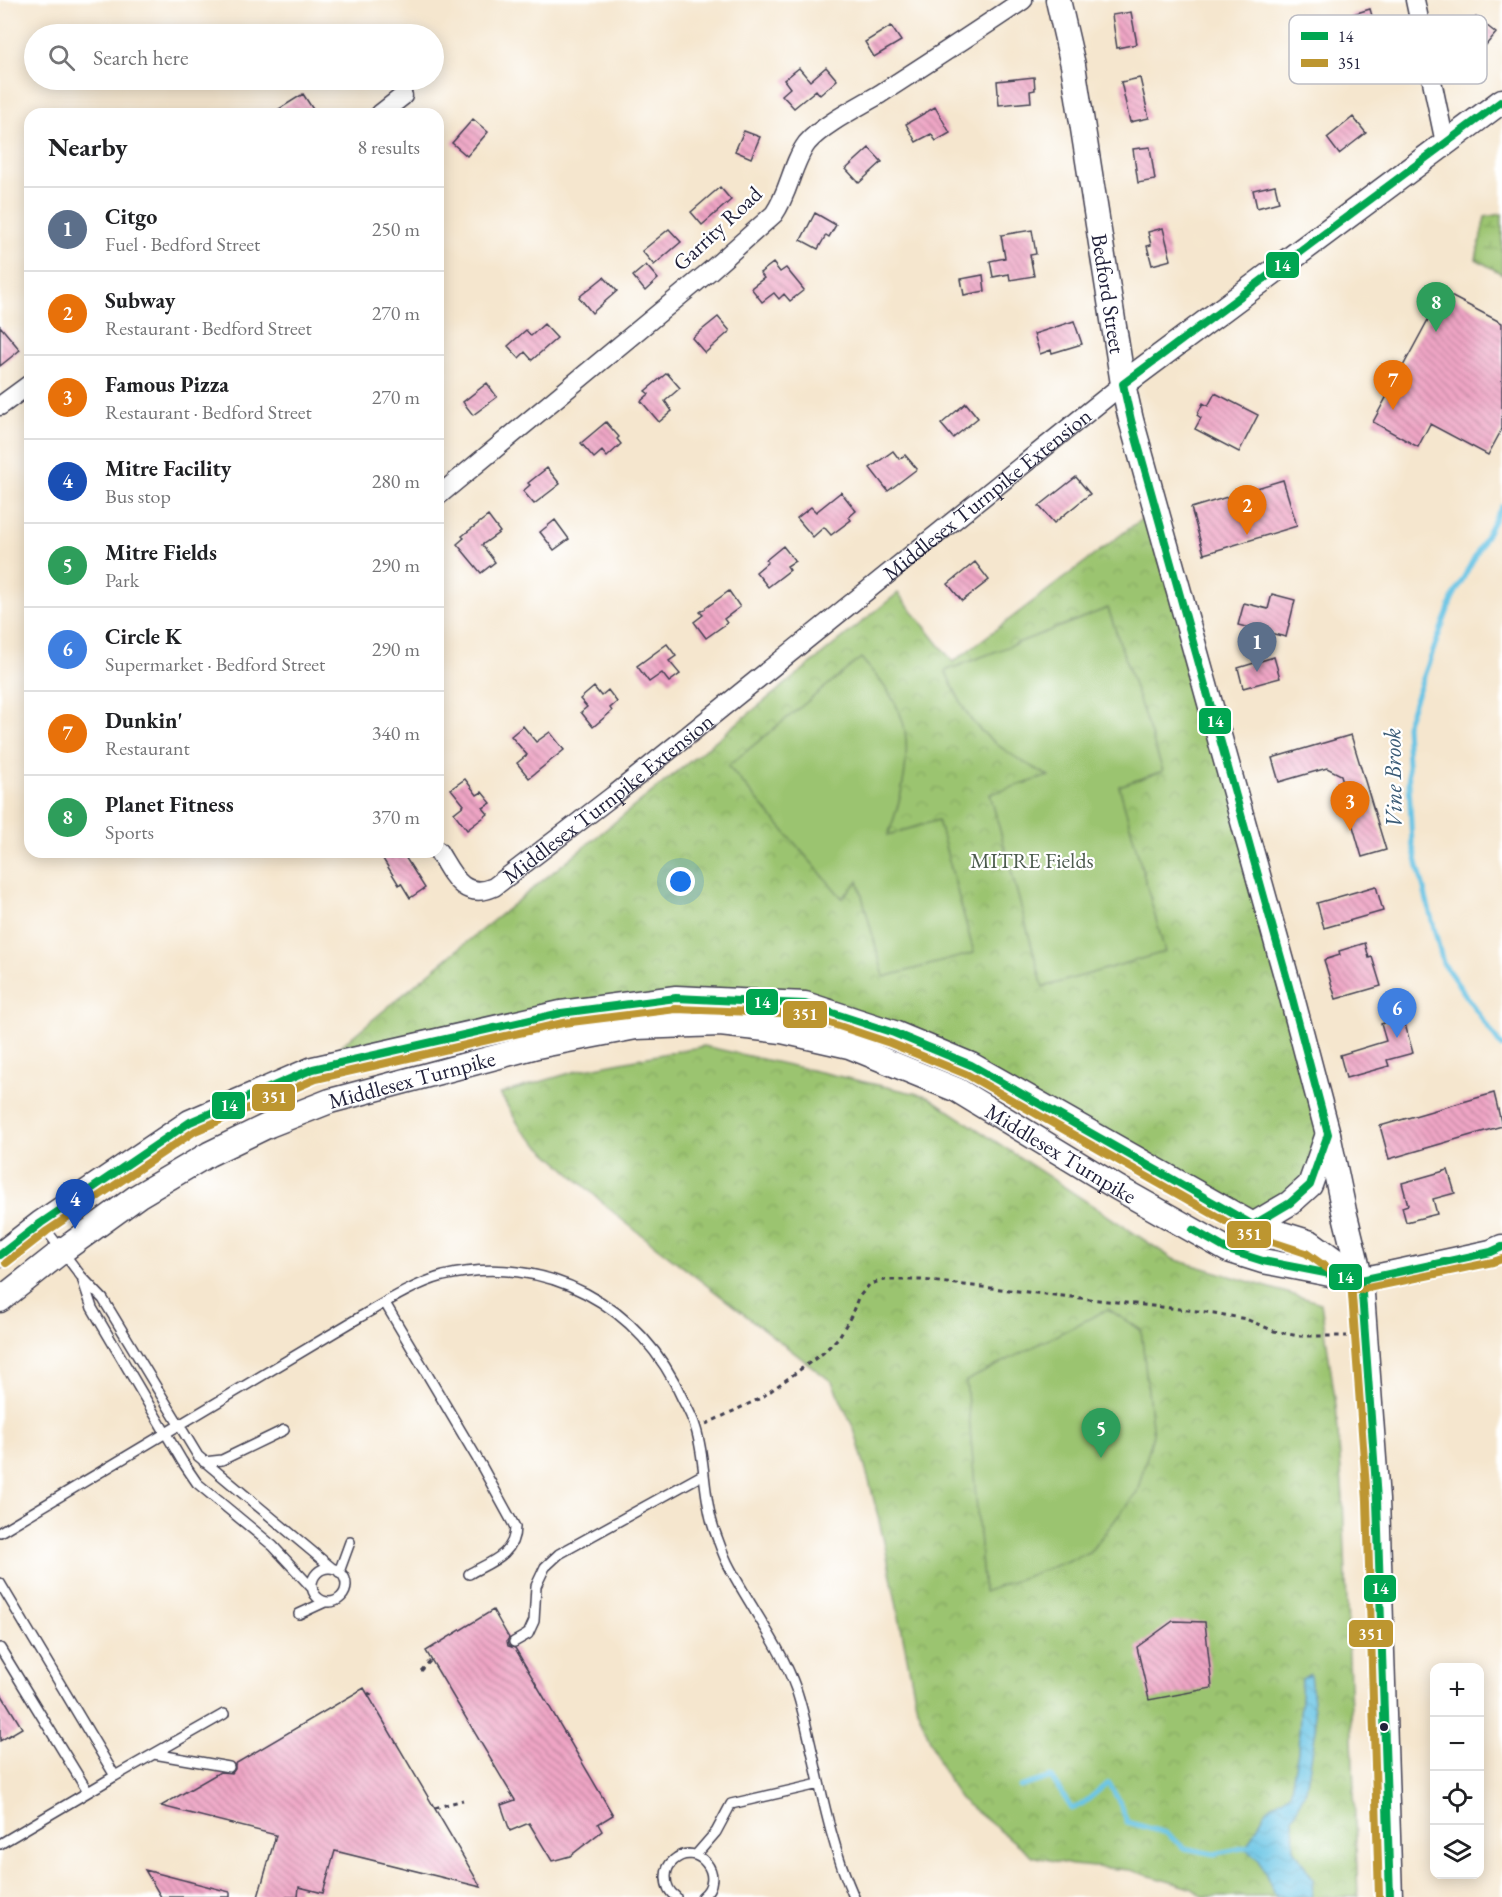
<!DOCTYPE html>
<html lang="en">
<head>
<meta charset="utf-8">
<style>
  :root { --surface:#fff; --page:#f2f2f2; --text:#202124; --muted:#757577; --line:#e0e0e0; --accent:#d1495b }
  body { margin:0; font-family:"EB Garamond",serif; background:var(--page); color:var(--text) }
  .controls { position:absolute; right:18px; bottom:18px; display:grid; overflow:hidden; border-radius:12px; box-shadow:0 3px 15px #0003 }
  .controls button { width:54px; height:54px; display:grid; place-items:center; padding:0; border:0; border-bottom:2px solid var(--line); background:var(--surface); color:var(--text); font:30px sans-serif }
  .you { position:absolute; left:681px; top:882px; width:21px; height:21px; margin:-15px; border:4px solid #fff; border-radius:50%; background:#1a73e8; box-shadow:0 0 0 9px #1a73e833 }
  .badge { display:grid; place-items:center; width:39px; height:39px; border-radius:50%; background:var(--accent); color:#fff; font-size:20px; font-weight:700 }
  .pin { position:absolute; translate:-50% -50px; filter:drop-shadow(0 2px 3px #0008) }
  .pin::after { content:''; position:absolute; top:32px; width:21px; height:18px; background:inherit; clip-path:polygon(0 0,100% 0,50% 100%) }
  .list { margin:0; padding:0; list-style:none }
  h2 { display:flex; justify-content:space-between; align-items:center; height:78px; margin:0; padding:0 24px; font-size:26px }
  h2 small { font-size:20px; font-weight:400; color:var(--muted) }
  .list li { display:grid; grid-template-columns:39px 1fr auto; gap:18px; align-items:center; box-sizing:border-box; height:84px; padding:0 24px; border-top:2px solid var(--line) }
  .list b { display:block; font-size:22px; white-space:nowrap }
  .list p { margin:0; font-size:20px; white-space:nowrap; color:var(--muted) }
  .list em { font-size:20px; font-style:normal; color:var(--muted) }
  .icon { flex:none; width:33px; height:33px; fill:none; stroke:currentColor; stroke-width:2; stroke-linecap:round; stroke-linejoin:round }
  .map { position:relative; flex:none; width:1502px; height:1897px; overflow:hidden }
  .search { position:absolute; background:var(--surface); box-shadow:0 3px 15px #0003; left:24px; top:24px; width:420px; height:66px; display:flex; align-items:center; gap:15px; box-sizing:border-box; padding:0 21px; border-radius:33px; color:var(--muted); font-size:22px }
  .panel { position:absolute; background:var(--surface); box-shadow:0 3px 15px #0003; left:24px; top:108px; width:420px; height:750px; border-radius:18px }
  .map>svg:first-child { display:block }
</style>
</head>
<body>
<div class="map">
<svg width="1502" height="1897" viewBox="0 0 1502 1897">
  <defs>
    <pattern id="wetland-marsh" width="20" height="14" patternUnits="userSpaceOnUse" patternTransform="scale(1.5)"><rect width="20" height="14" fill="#9bc470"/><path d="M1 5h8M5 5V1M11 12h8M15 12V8" fill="none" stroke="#85a862"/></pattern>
    <pattern id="park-crowns" width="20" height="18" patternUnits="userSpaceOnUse" patternTransform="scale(1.5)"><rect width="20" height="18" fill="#9bc470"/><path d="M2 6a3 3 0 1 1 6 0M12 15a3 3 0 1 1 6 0" fill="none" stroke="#85a862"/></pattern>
    <pattern id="water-waves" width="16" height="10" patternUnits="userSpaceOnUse" patternTransform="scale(1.5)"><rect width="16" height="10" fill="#67c4e5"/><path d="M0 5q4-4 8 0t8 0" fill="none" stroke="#59a8c5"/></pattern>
    <pattern id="building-back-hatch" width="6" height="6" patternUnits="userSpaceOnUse" patternTransform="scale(1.5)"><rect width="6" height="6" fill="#efa5c5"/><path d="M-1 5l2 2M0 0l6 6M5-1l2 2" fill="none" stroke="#c186a1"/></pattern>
  </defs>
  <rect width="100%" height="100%" fill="#fff"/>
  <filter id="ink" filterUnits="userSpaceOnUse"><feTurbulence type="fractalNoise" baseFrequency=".0167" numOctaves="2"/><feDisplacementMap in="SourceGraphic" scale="12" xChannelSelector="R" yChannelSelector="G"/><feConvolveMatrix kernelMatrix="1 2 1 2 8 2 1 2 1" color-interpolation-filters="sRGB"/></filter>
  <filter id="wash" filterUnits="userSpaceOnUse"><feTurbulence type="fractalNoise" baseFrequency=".008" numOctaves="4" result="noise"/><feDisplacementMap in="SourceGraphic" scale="24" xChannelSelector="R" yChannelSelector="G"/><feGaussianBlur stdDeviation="1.35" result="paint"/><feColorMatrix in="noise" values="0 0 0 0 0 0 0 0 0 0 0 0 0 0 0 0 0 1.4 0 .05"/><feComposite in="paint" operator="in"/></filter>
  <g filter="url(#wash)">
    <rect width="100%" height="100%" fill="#f5e6ce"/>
    <path fill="url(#wetland-marsh)" stroke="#5e7356" stroke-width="1.5" d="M1502,214V274L1476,259L1485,217Z"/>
    <path fill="url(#park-crowns)" stroke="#5e7356" stroke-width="1.5" d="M1155,509L1328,1134L1310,1185L1253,1225L971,1065L805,1004L676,998L313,1069L474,936L898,593L953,662Z
      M704,1046L927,1096L1173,1259L1321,1303L1336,1405L1343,1498L1358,1897H1204L1191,1888L1130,1870L1072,1865L1032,1856L958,1797L940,1765L917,1708L885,1546L871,1488L854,1429L832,1382L621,1219L522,1130L500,1094L580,1070Z"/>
    <path fill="#9bc470" stroke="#5e7356" stroke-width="1.5" d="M1108,608L1163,771L1119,786L1165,952L1043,987L990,794L1049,776C1022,762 992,745 972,721C962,707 953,686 945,671Z
      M861,658C876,676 893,694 901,716C914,750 901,802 888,835L938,820L974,953L884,977L858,881L842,898L728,766Z
      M1108,1309L1141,1330L1153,1435L1137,1492L1089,1553L984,1592L966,1381Z"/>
    <path fill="url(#water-waves)" stroke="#447390" stroke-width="1.5" d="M1310,1674L1316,1730L1306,1789L1293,1818L1294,1849L1313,1879L1312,1897H1276L1259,1859L1246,1848L1266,1810L1290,1793L1298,1752L1302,1679Z"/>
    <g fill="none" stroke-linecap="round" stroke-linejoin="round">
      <path stroke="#67c4e5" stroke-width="5" d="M1502,506L1452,599L1406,725L1412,843L1443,963L1502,1047
        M1020,1787L1051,1777L1072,1809C1087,1804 1095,1791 1109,1783L1120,1803L1127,1822L1166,1833L1184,1848L1214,1854L1252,1846"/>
    </g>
    <g id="blocks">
      <path fill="url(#building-back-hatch)" d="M1370,9L1378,36L1357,41L1350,15Z
        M1131,12L1137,44L1117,48L1112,15Z
        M1476,17L1496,33L1486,45L1485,43L1483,46L1465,31Z
        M891,26L901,41L874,57L865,42Z
        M826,67L837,80L820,95L816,90L794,108L782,95L790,88L784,80L799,68L810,81Z
        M1034,77L1035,90L1030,91L1031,102L999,105L997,81Z
        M1140,78L1149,118L1130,122L1121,82Z
        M303,94L316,114H271Z
        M935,107L950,133L936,141L931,134L916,142L906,124Z
        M1353,117L1366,133L1339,154L1327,138Z
        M473,119L488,132L467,156L452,143Z
        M744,131L760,137L751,158L735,151Z
        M1150,147L1155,180L1138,183L1133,149Z
        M869,148L882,162L859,183L846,169Z
        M1275,185L1279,202L1257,208L1253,190Z
        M720,187L731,200L702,225L691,212Z
        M815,213L836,225L829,237L826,235L818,249L801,240Z
        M1163,228L1171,260L1152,265L1147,246L1151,245L1148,232Z
        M669,229L681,242L654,265L642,251Z
        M1032,230L1036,254L1030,255L1034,276L1010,280L1009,274L993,277L990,261L1005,258L1001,235Z
        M773,263L780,272L786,268L804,290L790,301L784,294L779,299L774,293L762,302L751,288L764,278L760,273Z
        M646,265L658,279L645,291L633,276Z
        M983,275L985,291L964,295L961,279Z
        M604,277L617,291L592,313L579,297Z
        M1443,292L1502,323V429L1488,455L1430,424L1418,447L1373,422Z
        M718,317L730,331L705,353L692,338Z
        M1074,321L1082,344L1052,353L1051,350L1040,354L1034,334Z
        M544,324L557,338L532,360L525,352L519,358L508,346L526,330L531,336Z
        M0,326L20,350L0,366Z
        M667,373L680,388L665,401L672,411L659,422L641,401L649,394L645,391Z
        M487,383L497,397L473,415L463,402Z
        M1215,393L1258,415L1239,452L1195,429L1201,418L1197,415L1203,403L1208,406Z
        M966,403L978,418L953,438L941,424Z
        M606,422L619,437L617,439L621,444L607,457L602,451L594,458L581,443Z
        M893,451L899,459L905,455L917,469L888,491L870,468Z
        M547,468L560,484L534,504L523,491L530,485L528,483Z
        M1076,477L1090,494L1054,523L1039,506Z
        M1283,480L1297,526L1204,554L1191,508Z
        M841,492L856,511L849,517L851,520L831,535L824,527L813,537L797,518L811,507L816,512Z
        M488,516L500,532L482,545L495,562L481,573L457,544L464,538L462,536Z
        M555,520L569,539L554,550L540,532Z
        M783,546L795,561L787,566L790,570L768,587L756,572L768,562L766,560Z
        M975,562L989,580L962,601L948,584Z
        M729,591L740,607L724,619L727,623L706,638L694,622L703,615L700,612Z
        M1272,594L1295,600L1286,637L1238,625L1244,603L1268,609Z
        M667,644L676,656L669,661L680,674L669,682L662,673L649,682L637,666Z
        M1274,657L1280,678L1243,688L1238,668Z
        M594,687L601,696L608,690L617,702L610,708L612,711L593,727L581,712L587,707L580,699Z
        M523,726L536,742L550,732L564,750L529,778L517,763L527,755L511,736Z
        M1351,735L1386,850L1362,857L1345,799H1348L1341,775L1327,768L1279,782L1272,758Z
        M465,779L477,795L482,792L491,803L483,808L488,814L467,830L454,813L464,805L451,789Z
        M394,852H402L425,888L410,898L401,883L399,885L383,859Z
        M1376,886L1383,911L1324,928L1317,903Z
        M1365,943L1369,958L1372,957L1381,986L1336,999L1324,960L1340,955L1339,951Z
        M1403,1017L1413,1053L1387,1060L1389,1066L1346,1078L1340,1055L1386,1041L1381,1024Z
        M1494,1093L1502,1126L1389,1159L1380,1126Z
        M1448,1170L1455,1193L1433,1199L1437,1214L1406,1222L1402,1207L1408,1205L1402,1183Z
        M493,1610L509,1638L507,1641L508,1646L515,1648L613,1815L598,1824L602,1831L570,1856L552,1861L529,1823L510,1831L501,1805L515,1800L426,1651Z
        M1173,1621L1205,1622L1212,1688L1149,1700L1137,1647Z
        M364,1688L481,1887L335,1851L323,1893L299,1887L298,1897H258L276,1835L161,1806L220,1772L232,1773L235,1769V1764Z
        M0,1692L22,1728L0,1741Z
        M145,1870L230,1892V1897H161Z"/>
    </g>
  </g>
  <g filter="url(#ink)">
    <use href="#blocks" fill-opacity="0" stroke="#423f51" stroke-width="1.5"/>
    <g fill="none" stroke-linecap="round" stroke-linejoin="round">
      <defs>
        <path id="lane" d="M41,1223L81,1276L103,1299L198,1456L332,1568
          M83,1281L92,1308L182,1461L197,1483L273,1546L312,1588
          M385,1303L481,1465L515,1527C515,1555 490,1562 469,1574
          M204,1462L222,1460L284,1430
          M0,1532L360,1317C384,1303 416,1283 443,1276C545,1252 642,1305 683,1400C688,1409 693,1419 696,1429C706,1462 703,1498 714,1529C719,1542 723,1556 730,1568C751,1608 780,1645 796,1689C803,1709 807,1730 812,1751C823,1800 833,1850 854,1897
          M312 1585a17 17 0 1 1 34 0a17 17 0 1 1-34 0Z
          M339,1572L350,1542
          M0,1583L115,1776L88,1792
          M299,1614L325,1602
          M514,1642L528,1634L534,1621L536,1586L545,1567L559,1554L704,1474
          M0,1648L88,1792L0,1844
          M154,1754L229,1767
          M115,1776L224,1714
          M696,1855L716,1832L731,1804L819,1784
          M676,1897C669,1892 666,1885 666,1877C666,1870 669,1864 674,1860C697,1840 728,1876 702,1897"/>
        <g id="street">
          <path d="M1415,0L1445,143"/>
          <path d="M380,114L403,96"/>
          <path d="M0,406L30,384"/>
          <path d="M438,496L711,270L774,214C789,193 792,163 807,143C822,125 860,106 880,94C928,63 976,32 1023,0"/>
          <path id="s1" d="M438,851C452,873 462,901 494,887L614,795L1123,384"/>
        </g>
        <g id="secondary">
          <path id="s2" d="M1058,0L1073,65L1123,384L1131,420L1290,990L1328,1134L1344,1211L1361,1280L1377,1500L1390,1897"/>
          <path d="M1123,384L1502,101"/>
          <path d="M1253,1225L1290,1203L1310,1185L1328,1134"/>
          <path d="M0,1255L41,1223L190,1122L313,1069L561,1013L676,998L805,1004L894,1033L971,1065L1253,1225L1311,1243L1355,1275"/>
          <path id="s3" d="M0,1300L62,1251L138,1196L209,1154L269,1125L330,1101L537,1046L636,1027L720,1024L782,1031L849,1046L957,1090L1118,1188L1228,1250L1263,1261L1361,1280L1491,1252L1502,1247"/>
        </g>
      </defs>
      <use href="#lane" stroke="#423f51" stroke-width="12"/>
      <use href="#street" stroke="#423f51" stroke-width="21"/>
      <use href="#secondary" stroke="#423f51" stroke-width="27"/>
      <path stroke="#423f51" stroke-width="3" stroke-dasharray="4.5 4.5" stroke-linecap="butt" d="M706,1424L761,1398L823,1353L839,1337L851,1316L858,1298L870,1284L885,1280H921L1214,1313L1246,1319L1274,1331L1298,1336H1347
        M421,1671L431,1660
        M368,1693L375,1697
        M435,1808L463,1800"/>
      <use href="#lane" stroke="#fff" stroke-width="9"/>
      <use href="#street" stroke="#fff" stroke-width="18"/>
      <use href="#secondary" stroke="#fff" stroke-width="24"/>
      <defs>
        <path id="bus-1" d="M1193,1230L1228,1250L1263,1261L1361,1280L1491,1252L1502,1247
          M0,1255L41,1223L190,1122L313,1069L561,1013L676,998L805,1004L894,1033L971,1065L1253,1225L1290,1203L1310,1185L1328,1134L1290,990L1131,420L1123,384L1502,101
          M1361,1280L1377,1500L1390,1897"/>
        <path id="bus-2" d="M6,1263L47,1231L195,1131L316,1079L563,1023L676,1009L803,1014L890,1043L966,1074L1248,1234L1306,1253L1358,1290L1493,1262L1502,1259
          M1351,1281L1367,1501L1379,1897"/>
      </defs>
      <use href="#bus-1" stroke="#fff" stroke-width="12"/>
      <use href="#bus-2" stroke="#fff" stroke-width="12"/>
      <use href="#bus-1" stroke="#00a651" stroke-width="8"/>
      <use href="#bus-2" stroke="#bd9630" stroke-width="8"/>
    </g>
  </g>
  <circle fill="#22223b" stroke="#fff" stroke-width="2" cx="1384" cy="1727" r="5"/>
  <g text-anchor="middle" stroke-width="4.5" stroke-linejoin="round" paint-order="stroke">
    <g font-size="22" fill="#22223b" stroke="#fff">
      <text transform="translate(717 228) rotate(-43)" y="8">Garrity Road</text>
      <text dy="8" stroke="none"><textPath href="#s2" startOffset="298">Bedford Street</textPath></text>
      <text dy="8" stroke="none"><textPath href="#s1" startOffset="706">Middlesex Turnpike Extension</textPath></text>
      <text dy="8" stroke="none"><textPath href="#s1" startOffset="220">Middlesex Turnpike Extension</textPath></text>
      <text dy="8" stroke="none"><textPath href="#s3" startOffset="472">Middlesex Turnpike</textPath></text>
      <text dy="8" stroke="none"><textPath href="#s3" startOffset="1156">Middlesex Turnpike</textPath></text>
    </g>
    <g font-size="22" fill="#4c5b4e" stroke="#fff">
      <text x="1032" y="868">MITRE Fields</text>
    </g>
    <g font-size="24" font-style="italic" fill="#3a5b76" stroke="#fff">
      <text transform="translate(1393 778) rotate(-91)" y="8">Vine Brook</text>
    </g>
  </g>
  <rect x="1289" y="15" width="198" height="69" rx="9" fill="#fff" stroke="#bdbdc4" stroke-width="1.5"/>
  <rect x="1301" y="32" width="27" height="8" fill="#00a651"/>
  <rect x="1301" y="59" width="27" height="8" fill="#bd9630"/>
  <g font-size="16" fill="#22223b">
    <text x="1338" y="42">14</text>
    <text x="1338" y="69">351</text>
  </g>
  <g stroke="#fff" stroke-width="2">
    <rect x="1265" y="251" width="35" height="28" rx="6" fill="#00a651"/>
    <rect x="1198" y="707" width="34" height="28" rx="6" fill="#00a651"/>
    <rect x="745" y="988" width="34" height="28" rx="6" fill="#00a651"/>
    <rect x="782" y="1000" width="46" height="29" rx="6" fill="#bd9630"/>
    <rect x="251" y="1083" width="45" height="29" rx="6" fill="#bd9630"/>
    <rect x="211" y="1091" width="35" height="29" rx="6" fill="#00a651"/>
    <rect x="1226" y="1220" width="46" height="29" rx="6" fill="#bd9630"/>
    <rect x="1328" y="1263" width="35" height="28" rx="6" fill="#00a651"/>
    <rect x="1363" y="1574" width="34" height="29" rx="6" fill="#00a651"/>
    <rect x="1348" y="1619" width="46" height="29" rx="6" fill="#bd9630"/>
  </g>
  <g font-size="16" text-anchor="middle" font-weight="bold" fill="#fff">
    <text x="1282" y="271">14</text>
    <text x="1215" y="727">14</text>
    <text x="762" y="1008">14</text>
    <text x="805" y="1020">351</text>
    <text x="274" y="1103">351</text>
    <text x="229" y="1111">14</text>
    <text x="1249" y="1240">351</text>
    <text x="1345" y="1283">14</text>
    <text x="1380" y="1594">14</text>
    <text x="1371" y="1640">351</text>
  </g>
</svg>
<div class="controls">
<button>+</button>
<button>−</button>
<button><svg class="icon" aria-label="locate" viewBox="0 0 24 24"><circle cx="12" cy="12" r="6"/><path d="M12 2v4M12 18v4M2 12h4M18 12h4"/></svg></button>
<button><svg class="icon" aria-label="layers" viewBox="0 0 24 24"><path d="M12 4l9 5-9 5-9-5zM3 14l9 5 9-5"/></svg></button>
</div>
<div class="you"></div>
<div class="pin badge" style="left:1257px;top:672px;background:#5c6f8a">1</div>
<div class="pin badge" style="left:1247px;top:535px;background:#e8710a">2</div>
<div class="pin badge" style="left:1350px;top:831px;background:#e8710a">3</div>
<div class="pin badge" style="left:75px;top:1229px;background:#1a4fb4">4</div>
<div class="pin badge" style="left:1101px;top:1458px;background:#2e9e5b">5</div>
<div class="pin badge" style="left:1397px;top:1038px;background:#3f7fe0">6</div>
<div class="pin badge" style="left:1393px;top:410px;background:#e8710a">7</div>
<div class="pin badge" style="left:1436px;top:332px;background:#2e9e5b">8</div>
<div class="search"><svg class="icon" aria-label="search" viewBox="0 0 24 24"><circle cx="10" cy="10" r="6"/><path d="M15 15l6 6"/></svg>Search here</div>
<section class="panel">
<h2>Nearby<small>8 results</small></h2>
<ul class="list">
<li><span class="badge" style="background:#5c6f8a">1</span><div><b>Citgo</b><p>Fuel · Bedford Street</p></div><em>250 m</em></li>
<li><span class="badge" style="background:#e8710a">2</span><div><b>Subway</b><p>Restaurant · Bedford Street</p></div><em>270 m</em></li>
<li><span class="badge" style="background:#e8710a">3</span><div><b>Famous Pizza</b><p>Restaurant · Bedford Street</p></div><em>270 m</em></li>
<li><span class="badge" style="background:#1a4fb4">4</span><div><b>Mitre Facility</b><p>Bus stop</p></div><em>280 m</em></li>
<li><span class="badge" style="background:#2e9e5b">5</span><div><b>Mitre Fields</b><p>Park</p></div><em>290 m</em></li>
<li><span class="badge" style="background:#3f7fe0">6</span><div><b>Circle K</b><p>Supermarket · Bedford Street</p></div><em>290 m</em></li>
<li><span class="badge" style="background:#e8710a">7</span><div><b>Dunkin'</b><p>Restaurant</p></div><em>340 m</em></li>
<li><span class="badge" style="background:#2e9e5b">8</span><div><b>Planet Fitness</b><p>Sports</p></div><em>370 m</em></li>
</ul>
</section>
</div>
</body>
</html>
